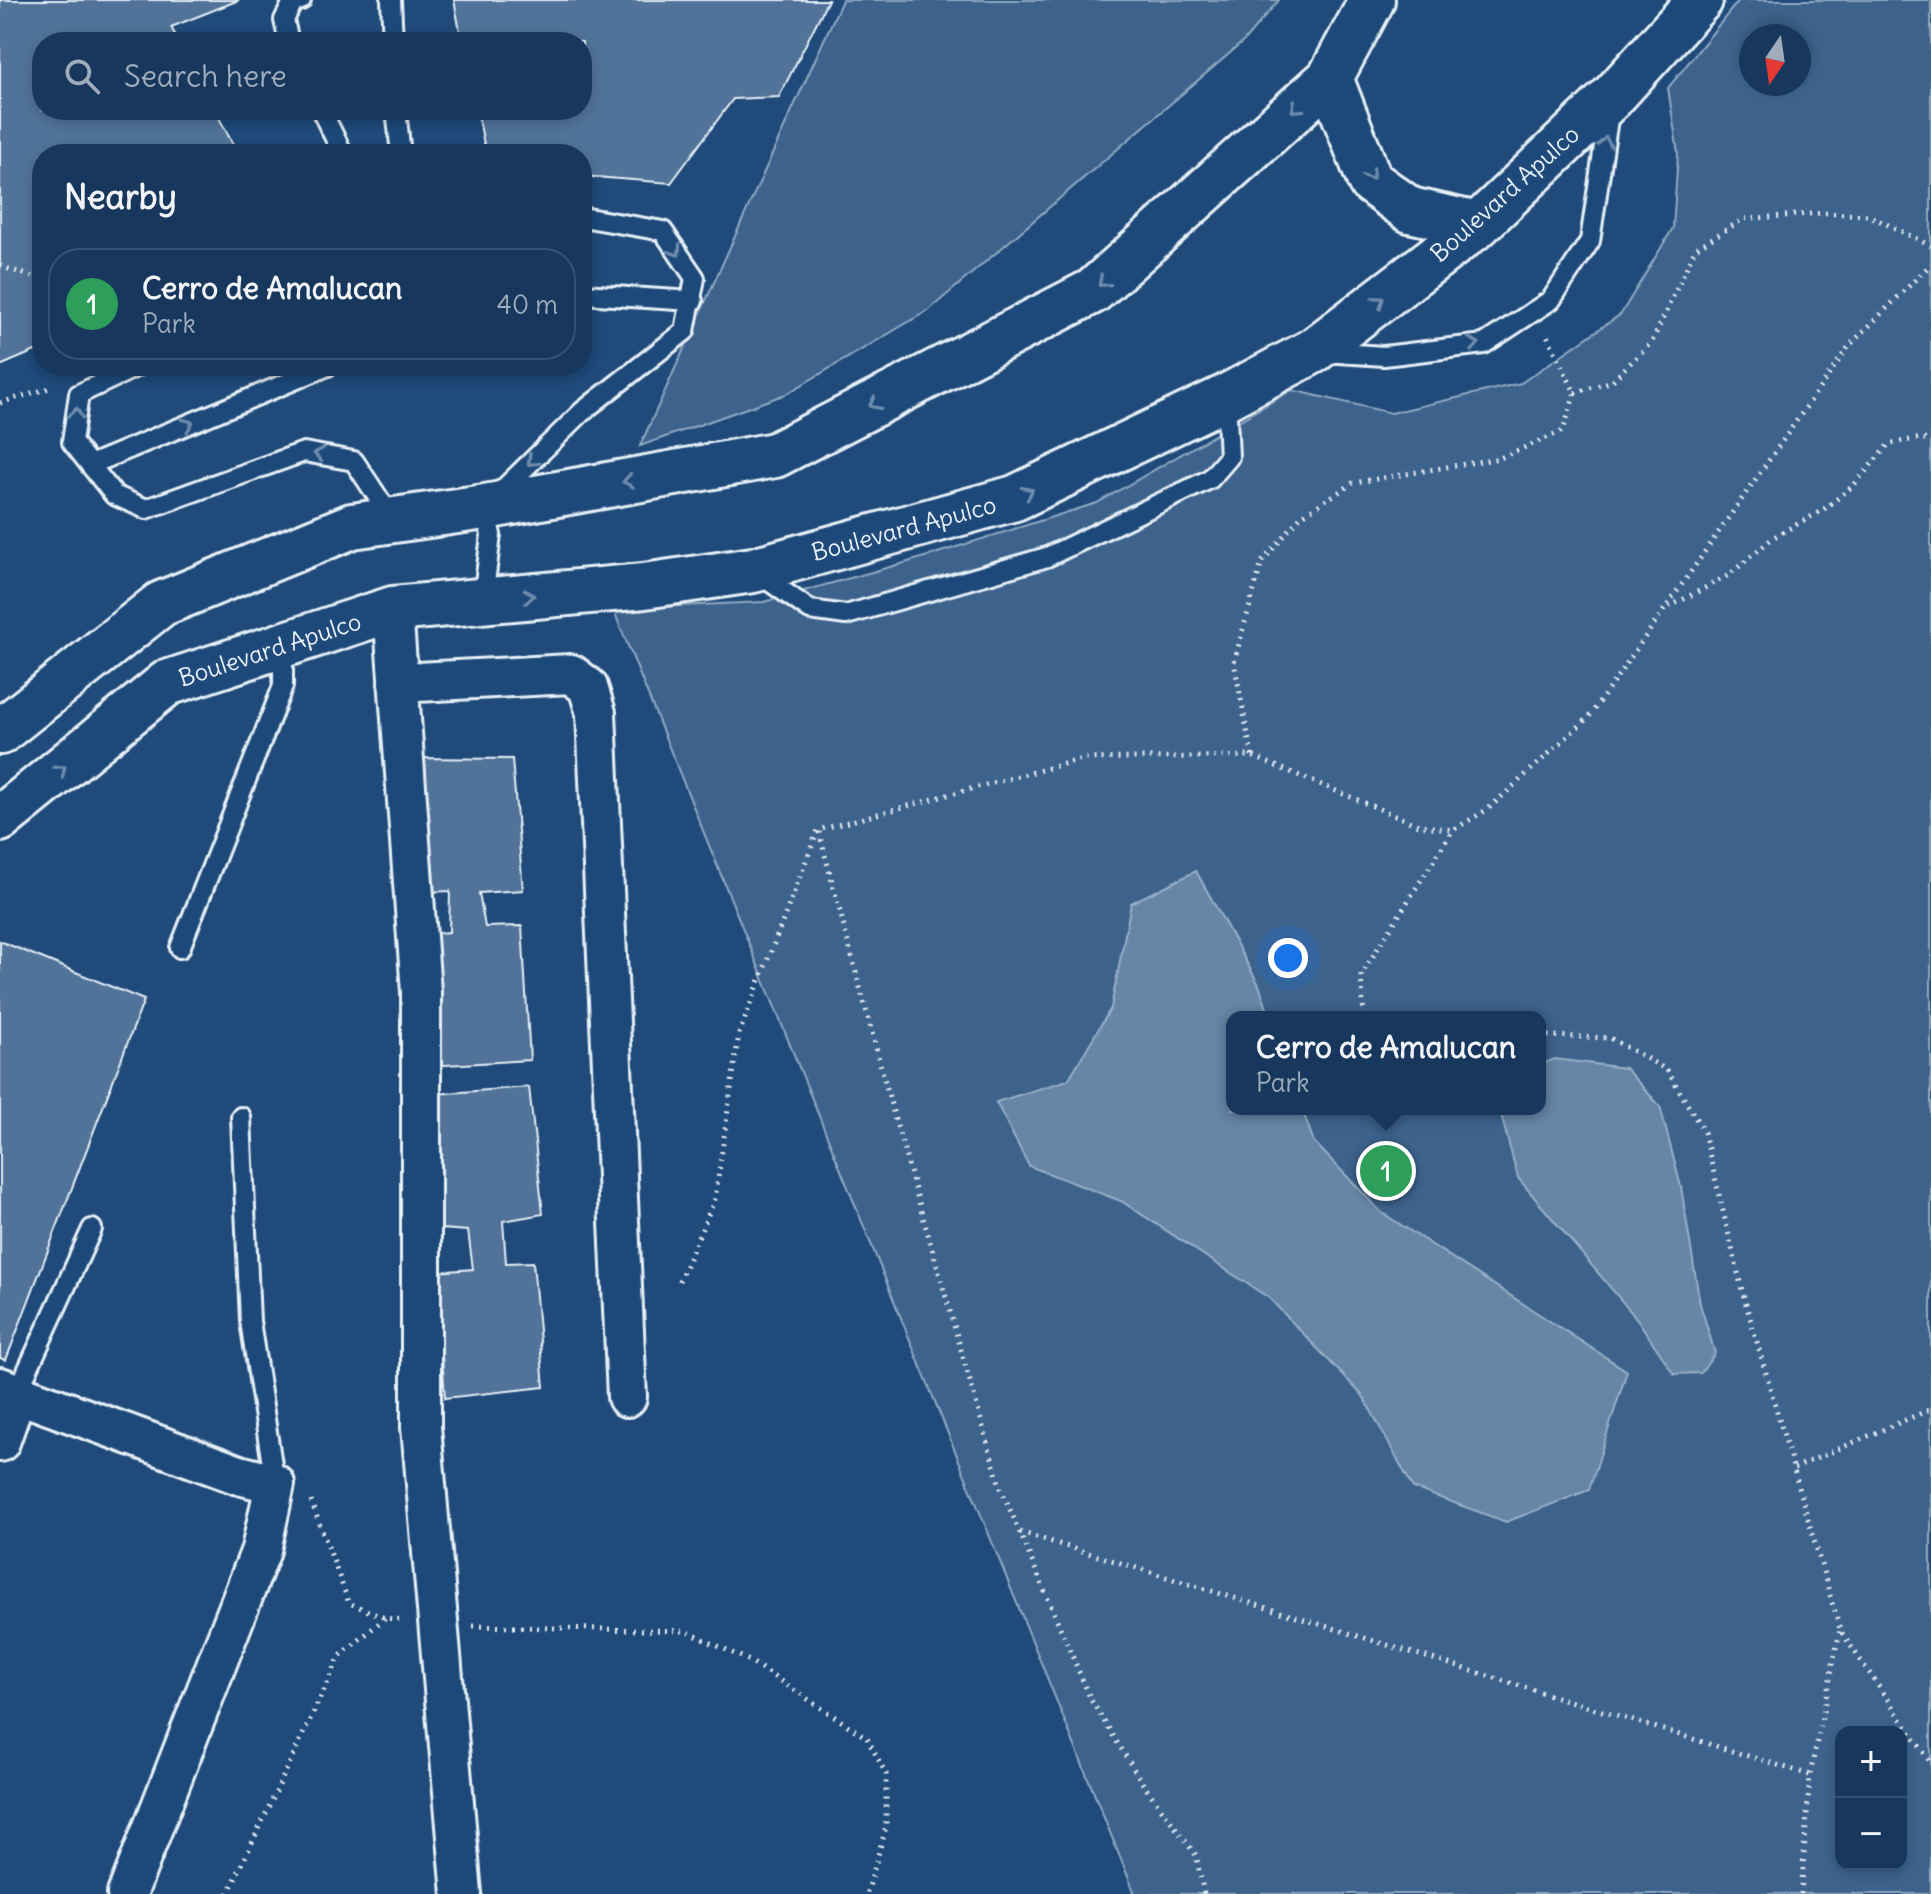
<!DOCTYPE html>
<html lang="en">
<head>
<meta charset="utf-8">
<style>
  :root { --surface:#17385c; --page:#203f62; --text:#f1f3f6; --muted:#9eacbb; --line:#365272; --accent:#8bbbb9 }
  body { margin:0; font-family:Delius,sans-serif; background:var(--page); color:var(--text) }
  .controls { position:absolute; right:24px; bottom:24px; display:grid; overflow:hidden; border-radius:16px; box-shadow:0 4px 12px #0003 }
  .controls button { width:72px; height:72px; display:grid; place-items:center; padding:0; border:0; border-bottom:2px solid var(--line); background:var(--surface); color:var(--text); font:40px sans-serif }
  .compass { position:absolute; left:1739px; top:24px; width:72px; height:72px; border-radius:50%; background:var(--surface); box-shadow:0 4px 12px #0003; rotate:193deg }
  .you { position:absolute; left:1288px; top:958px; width:28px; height:28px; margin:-20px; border:6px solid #fff; border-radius:50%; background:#1a73e8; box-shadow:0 0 0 12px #1a73e833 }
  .badge { display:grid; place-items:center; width:52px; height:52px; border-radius:50%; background:var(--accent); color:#fff; font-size:26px; font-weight:700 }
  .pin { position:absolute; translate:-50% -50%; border:4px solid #fff; box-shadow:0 2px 8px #0006 }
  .popup { position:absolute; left:1226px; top:1011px; width:320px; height:104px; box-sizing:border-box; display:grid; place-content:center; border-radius:16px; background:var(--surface); filter:drop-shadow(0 2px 6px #0005); font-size:26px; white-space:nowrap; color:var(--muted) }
  .popup b { font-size:30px; color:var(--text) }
  .popup::after { content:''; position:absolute; left:50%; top:100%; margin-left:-16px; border:16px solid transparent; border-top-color:var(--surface) }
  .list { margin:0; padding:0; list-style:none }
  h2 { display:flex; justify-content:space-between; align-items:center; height:104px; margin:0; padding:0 32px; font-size:34px }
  h2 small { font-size:26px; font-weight:400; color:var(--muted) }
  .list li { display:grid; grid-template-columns:52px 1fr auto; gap:24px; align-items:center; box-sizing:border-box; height:112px; margin:0 16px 16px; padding:0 16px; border:2px solid var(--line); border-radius:32px }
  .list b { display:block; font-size:30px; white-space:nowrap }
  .list p { margin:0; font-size:26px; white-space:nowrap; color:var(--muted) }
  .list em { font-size:26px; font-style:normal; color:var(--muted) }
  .icon { flex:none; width:44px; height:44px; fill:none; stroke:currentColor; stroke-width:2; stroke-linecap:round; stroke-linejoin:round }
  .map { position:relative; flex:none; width:1931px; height:1894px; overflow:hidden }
  .search { position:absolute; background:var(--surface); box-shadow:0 4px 12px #0003; left:32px; top:32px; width:560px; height:88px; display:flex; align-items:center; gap:20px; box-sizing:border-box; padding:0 28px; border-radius:32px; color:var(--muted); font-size:30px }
  .panel { position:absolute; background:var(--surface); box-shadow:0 4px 12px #0003; left:32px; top:144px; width:560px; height:232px; border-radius:32px }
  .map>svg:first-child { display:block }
</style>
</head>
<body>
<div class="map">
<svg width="1931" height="1894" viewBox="0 0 1931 1894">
  <rect width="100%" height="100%" fill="#1f4a7a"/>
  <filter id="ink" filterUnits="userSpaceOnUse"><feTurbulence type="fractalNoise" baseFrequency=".0125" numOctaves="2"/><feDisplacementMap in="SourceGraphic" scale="16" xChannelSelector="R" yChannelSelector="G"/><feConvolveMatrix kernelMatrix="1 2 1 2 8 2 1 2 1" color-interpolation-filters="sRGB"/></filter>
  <g filter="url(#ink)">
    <path fill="#3c628c" stroke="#92aac2" stroke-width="2" fill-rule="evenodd" d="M842,0H1279L1244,41L929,310L786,394L640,446Z
      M1739,0H1931V1894H1135L613,609L764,602L915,560L1097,503L1292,390L1391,413L1521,383L1621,314L1673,228L1678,153L1668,88ZM1751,36H1799V84H1751ZM1232,1017H1540V1109H1232ZM1841,1732H1901V1864H1841Z"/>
    <path fill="#6685a7" stroke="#9ab0c7" stroke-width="2" d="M1196,871L1259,985L1270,1017H1232V1109H1302L1314,1142L1381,1212L1627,1371L1589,1490L1506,1522L1413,1488L1363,1396L1269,1298L1121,1201L1029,1166L996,1102L1068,1080L1111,1008L1131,903Z
      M1555,1059L1625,1068L1660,1106L1681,1187L1700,1304L1715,1353L1701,1373L1674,1374L1637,1319L1518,1178L1500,1111L1540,1109V1065Z"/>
    <path fill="#517399" stroke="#e8f1f8" stroke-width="2" d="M0,0H239L171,27L179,42H42V110H215L238,154H42V348L0,366Z
      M454,0H828L779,97L733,99L671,183L582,176V154H486L477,110H582V42H462Z
      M415,758L512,759L523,890L479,893L485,927L522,926L530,1060L428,1066V934L449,932L450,891L427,892Z
      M0,941L144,1000L6,1360L0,1358Z
      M529,1087L543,1214L503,1221L506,1263L533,1262L544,1387L445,1398L436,1272L473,1269L468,1231L441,1229L435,1094Z"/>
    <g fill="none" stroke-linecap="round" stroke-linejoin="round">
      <defs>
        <path id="lane" d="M391,0L393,42
          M289,42L284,20L293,2L301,0
          M321,110L343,154
          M396,110L401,154
          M582,294L693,301
          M1324,352L1384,356L1484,344L1551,300L1590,241L1609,112
          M138,366L79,394L72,442L114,495L146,509L304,452L354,461L393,520
          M90,465L328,366
          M759,574L810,610L846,615L1047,557L1210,479L1229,457L1226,397
          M483,599L491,535L485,507L583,411L685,331L695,278L663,231L582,217
          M180,948L283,686V666L276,648
          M241,1117L250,1321L275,1484
          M17,1393L92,1229"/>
        <path id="street" d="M393,609L421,992V1427L462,1894
          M398,683L571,674L588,687L596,713L627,1397
          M0,1387L239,1475L275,1484L261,1550L127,1894
          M0,1442L17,1393"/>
        <path id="secondary" d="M1330,78L1370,181L1410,210L1478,225
          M0,732L161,604L352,526L485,507L775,455L1093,291L1330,78L1372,0
          M0,819L167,683L393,609L644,586L753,570L1015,498L1226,397L1313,351L1478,225L1612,97L1700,0"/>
      </defs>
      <use href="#lane" stroke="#e8f1f8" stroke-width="24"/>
      <use href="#street" stroke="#e8f1f8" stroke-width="44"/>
      <use href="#secondary" stroke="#e8f1f8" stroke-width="50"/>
      <path stroke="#e8f1f8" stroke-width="5" stroke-dasharray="2 6" stroke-linecap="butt" d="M0,266L42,280
        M1575,393L1612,381L1652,342L1695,249L1743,219L1824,213L1868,215L1931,246
        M0,403L53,387
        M1669,607L1729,575L1774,537L1823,510L1853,486L1889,444L1921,438L1931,441
        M1252,756L1234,662L1262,562L1301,516L1353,483L1500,458L1563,431L1575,393L1546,333
        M819,832L893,1112L1000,1486L1091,1700L1143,1784L1196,1855L1204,1894
        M1364,1017L1361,975L1453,830
        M1540,1039L1548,1036L1610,1038L1667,1070L1704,1132L1742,1290L1840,1630L1931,1763
        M679,1281L715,1199L739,1034L818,830L1082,759L1252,756L1418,825L1453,830L1488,809L1589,717L1849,346L1931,264
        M1794,1468L1931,1409
        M311,1501L349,1603L385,1618L403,1620
        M1020,1532L1810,1775
        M473,1626L686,1631L750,1661L867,1738L886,1774V1827L867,1894
        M228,1894L340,1656L385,1618
        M1801,1894L1810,1775L1840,1630"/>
      <use href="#lane" stroke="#1f4a7a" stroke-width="18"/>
      <use href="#street" stroke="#1f4a7a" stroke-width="38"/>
      <use href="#secondary" stroke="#1f4a7a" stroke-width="44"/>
    </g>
    <defs><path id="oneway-chevron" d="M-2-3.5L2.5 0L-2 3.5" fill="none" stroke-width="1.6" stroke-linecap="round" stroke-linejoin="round" transform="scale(2)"/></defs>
    <g stroke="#6f8dac">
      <use href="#oneway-chevron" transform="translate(1296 108) rotate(138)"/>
      <use href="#oneway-chevron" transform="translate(1605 142) rotate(-81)"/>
      <use href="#oneway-chevron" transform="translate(1370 175) rotate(57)"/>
      <use href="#oneway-chevron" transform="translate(676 251) rotate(56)"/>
      <use href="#oneway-chevron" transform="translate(1103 282) rotate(138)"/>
      <use href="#oneway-chevron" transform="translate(1379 301) rotate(-37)"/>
      <use href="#oneway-chevron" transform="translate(1474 344) rotate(-11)"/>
      <use href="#oneway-chevron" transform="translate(874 404) rotate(153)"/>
      <use href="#oneway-chevron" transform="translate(76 413) rotate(-81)"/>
      <use href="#oneway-chevron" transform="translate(188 424) rotate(-23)"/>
      <use href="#oneway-chevron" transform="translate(319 454) rotate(-170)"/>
      <use href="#oneway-chevron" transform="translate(532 461) rotate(136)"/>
      <use href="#oneway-chevron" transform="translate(628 481) rotate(170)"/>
      <use href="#oneway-chevron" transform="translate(1028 492) rotate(-26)"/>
      <use href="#oneway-chevron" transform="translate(529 596) rotate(-5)"/>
      <use href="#oneway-chevron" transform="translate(61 770) rotate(-39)"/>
    </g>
  </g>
  <g text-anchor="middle" stroke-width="7" stroke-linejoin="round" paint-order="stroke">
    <g font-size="24" fill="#e8f1f8" stroke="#1f4a7a">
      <text transform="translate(1505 194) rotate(-42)" y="8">Boulevard Apulco</text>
      <text transform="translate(904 529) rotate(-15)" y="8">Boulevard Apulco</text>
      <text transform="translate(270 650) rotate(-18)" y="8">Boulevard Apulco</text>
    </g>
  </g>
</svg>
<div class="controls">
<button>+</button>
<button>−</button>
</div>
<svg class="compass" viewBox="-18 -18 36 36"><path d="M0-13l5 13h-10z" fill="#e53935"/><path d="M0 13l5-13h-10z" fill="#9eacbb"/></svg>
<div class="you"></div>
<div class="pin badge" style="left:1386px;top:1171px;background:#2e9e5b">1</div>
<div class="popup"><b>Cerro de Amalucan</b>Park</div>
<div class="search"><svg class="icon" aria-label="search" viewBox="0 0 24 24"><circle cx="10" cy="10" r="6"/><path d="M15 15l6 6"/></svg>Search here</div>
<section class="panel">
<h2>Nearby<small></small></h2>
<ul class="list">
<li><span class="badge" style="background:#2e9e5b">1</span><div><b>Cerro de Amalucan</b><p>Park</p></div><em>40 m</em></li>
</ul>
</section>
</div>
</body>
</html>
